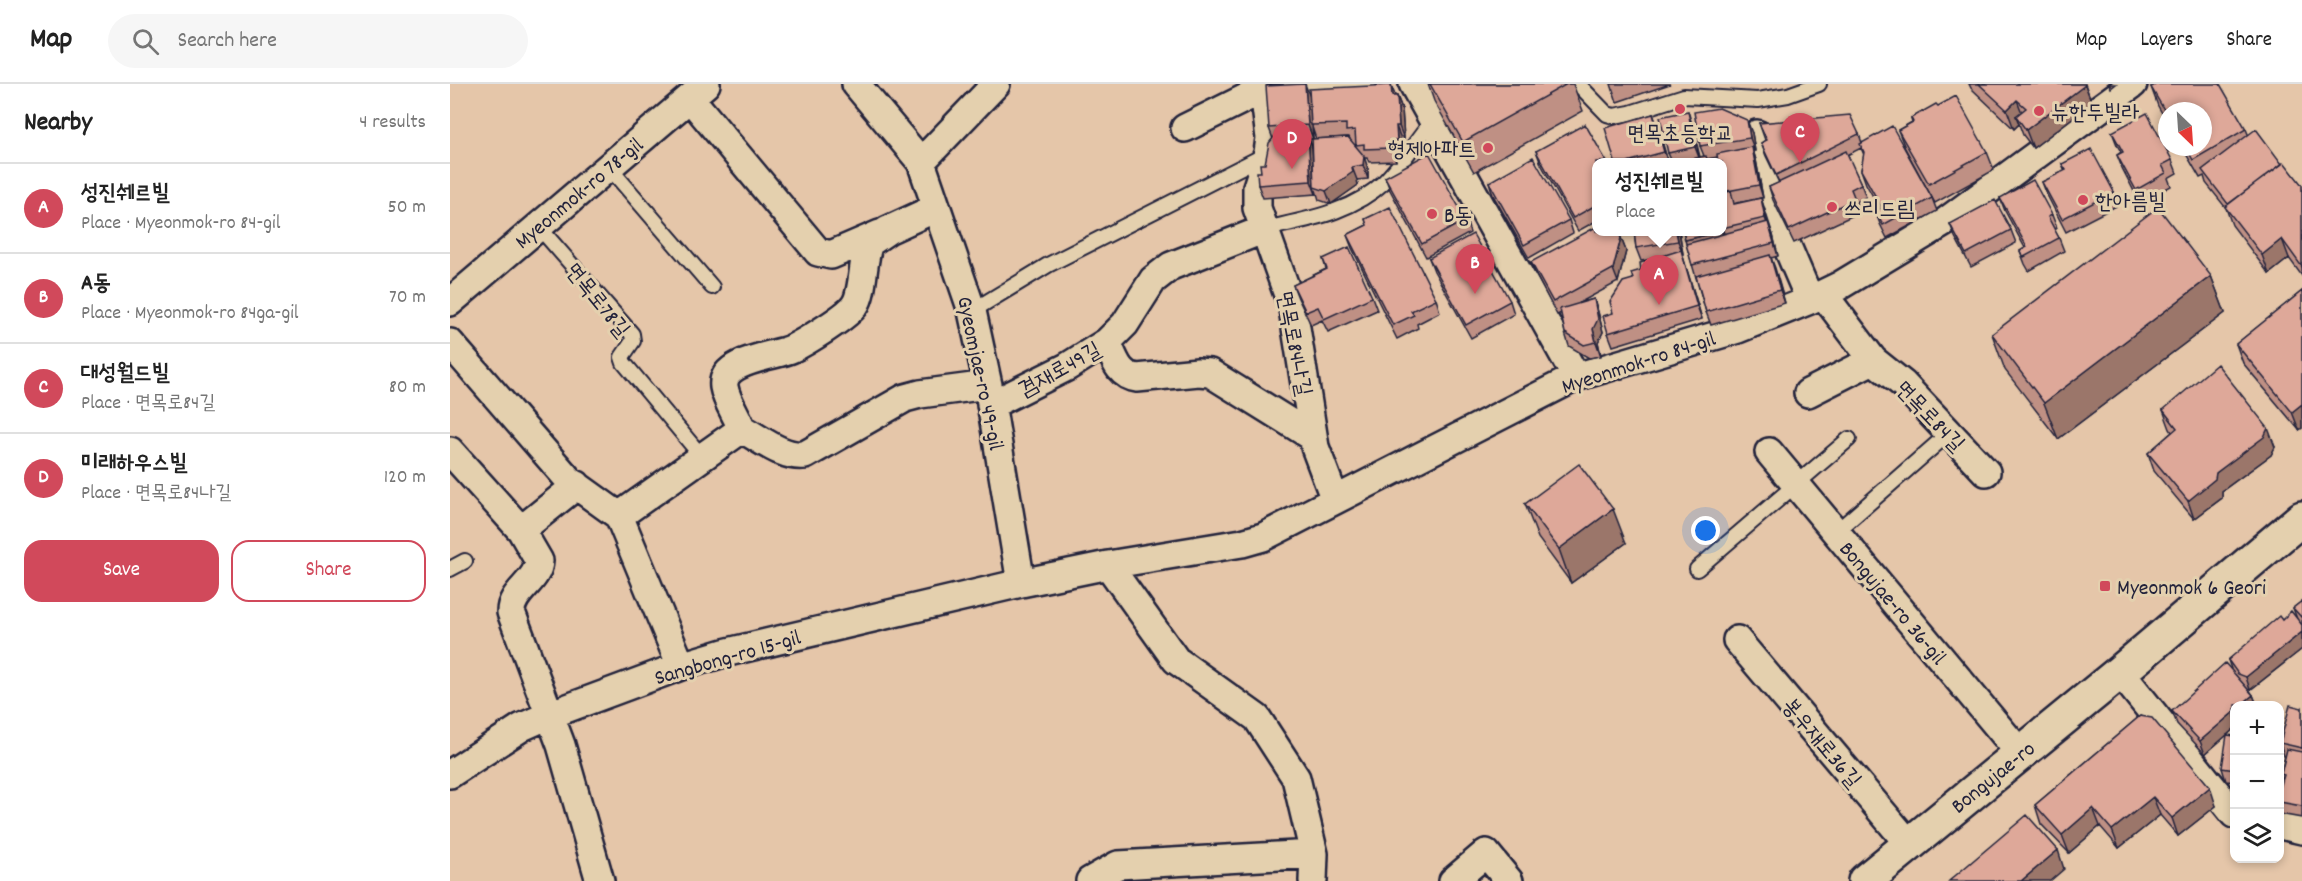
<!DOCTYPE html>
<html lang="en">
<head>
<meta charset="utf-8">
<style>
  :root { --surface:#fff; --page:#f6f6f6; --text:#222; --muted:#767676; --line:#e0e0e0; --accent:#d1495b }
  body { margin:0; font-family:Dekko,"Poor Story",sans-serif; background:var(--page); color:var(--text) }
  .controls { position:absolute; right:18px; bottom:18px; display:grid; overflow:hidden; border-radius:12px; box-shadow:0 3px 9px #0003 }
  .controls button { width:54px; height:54px; display:grid; place-items:center; padding:0; border:0; border-bottom:2px solid var(--line); background:var(--surface); color:var(--text); font:30px sans-serif }
  .compass { position:absolute; left:1708px; top:18px; width:54px; height:54px; border-radius:50%; background:var(--surface); box-shadow:0 3px 9px #0003; rotate:155deg }
  .you { position:absolute; left:1256px; top:447px; width:21px; height:21px; margin:-15px; border:4px solid #fff; border-radius:50%; background:#1a73e8; box-shadow:0 0 0 9px #1a73e833 }
  .badge { display:grid; place-items:center; width:39px; height:39px; border-radius:50%; background:var(--accent); color:#fff; font-size:20px; font-weight:700 }
  .pin { position:absolute; translate:-50% -50px; filter:drop-shadow(0 2px 3px #0008) }
  .pin::after { content:''; position:absolute; top:32px; width:21px; height:18px; background:inherit; clip-path:polygon(0 0,100% 0,50% 100%) }
  .popup { position:absolute; left:1142px; top:74px; width:135px; height:78px; box-sizing:border-box; display:grid; place-content:center; border-radius:12px; background:var(--surface); filter:drop-shadow(0 2px 4px #0005); font-size:20px; white-space:nowrap; color:var(--muted) }
  .popup b { font-size:22px; color:var(--text) }
  .popup::after { content:''; position:absolute; left:50%; top:100%; margin-left:-12px; border:12px solid transparent; border-top-color:var(--surface) }
  .list { margin:0; padding:0; list-style:none }
  h2 { display:flex; justify-content:space-between; align-items:center; height:78px; margin:0; padding:0 24px; font-size:26px }
  h2 small { font-size:20px; font-weight:400; color:var(--muted) }
  .list li { display:grid; grid-template-columns:39px 1fr auto; gap:18px; align-items:center; box-sizing:border-box; height:90px; padding:0 24px; border-top:2px solid var(--line) }
  .list b { display:block; font-size:22px; white-space:nowrap }
  .list p { margin:0; font-size:20px; white-space:nowrap; color:var(--muted) }
  .list em { font-size:20px; font-style:normal; color:var(--muted) }
  .actions { display:flex; gap:12px; padding:18px 24px }
  .actions a { flex:1; padding:14px 0; border:2px solid var(--accent); border-radius:18px; text-align:center; font-size:21px; color:var(--accent) }
  .actions .main { background:var(--accent); color:#fff }
  .icon { flex:none; width:33px; height:33px; fill:none; stroke:currentColor; stroke-width:2; stroke-linecap:round; stroke-linejoin:round }
  .map { position:relative; flex:none; width:1852px; height:797px; overflow:hidden }
  header { display:flex; align-items:center; gap:36px; box-sizing:border-box; height:84px; padding:0 30px; background:var(--surface); border-bottom:2px solid var(--line) }
  header strong { font-size:28px }
  nav { display:flex; gap:33px; margin-inline-start:auto; font-size:21px }
  .search { width:420px; height:54px; background:var(--page); display:flex; align-items:center; gap:15px; box-sizing:border-box; padding:0 21px; border-radius:33px; color:var(--muted); font-size:22px }
  main { display:flex }
  aside { flex:1; background:var(--surface) }
  .map>svg:first-child { display:block }
</style>
</head>
<body>
<header>
<strong>Map</strong>
<div class="search"><svg class="icon" aria-label="search" viewBox="0 0 24 24"><circle cx="10" cy="10" r="6"/><path d="M15 15l6 6"/></svg>Search here</div>
<nav><a>Map</a><a>Layers</a><a>Share</a></nav>
</header>
<main>
<aside>
<h2>Nearby<small>4 results</small></h2>
<ul class="list">
<li><span class="badge">A</span><div><b>성진쉐르빌</b><p>Place · Myeonmok-ro 84-gil</p></div><em>50 m</em></li>
<li><span class="badge">B</span><div><b>A동</b><p>Place · Myeonmok-ro 84ga-gil</p></div><em>70 m</em></li>
<li><span class="badge">C</span><div><b>대성월드빌</b><p>Place · 면목로84길</p></div><em>80 m</em></li>
<li><span class="badge">D</span><div><b>미래하우스빌</b><p>Place · 면목로84나길</p></div><em>120 m</em></li>
</ul>
<div class="actions"><a class="main">Save</a><a>Share</a></div>
</aside>
<div class="map">
<svg width="1852" height="797" viewBox="0 0 1852 797">
  <rect width="100%" height="100%" fill="#e5c6a9"/>
  <filter id="ink" filterUnits="userSpaceOnUse"><feTurbulence type="fractalNoise" baseFrequency=".0167" numOctaves="2"/><feDisplacementMap in="SourceGraphic" scale="12" xChannelSelector="R" yChannelSelector="G"/><feConvolveMatrix kernelMatrix="1 2 1 2 8 2 1 2 1" color-interpolation-filters="sRGB"/></filter>
  <g filter="url(#ink)">
    <g fill="none" stroke-linecap="round" stroke-linejoin="round">
      <defs>
        <path id="lane" d="M1128,0L1157,30L1164,32L1180,29L1234,12L1308,16L1338,11L1369,0
          M158,82L262,203
          M88,142L182,250L183,257L172,273L174,279L252,373
          M815,145C858,135 901,129 934,98C952,80 967,56 983,36
          M522,227L598,181L817,70
          M1386,448L1499,349
          M0,485L15,477
          M1247,485L1399,355"/>
        <path id="street" d="M406,0L471,78L522,227L538,301L571,499
          M813,0L820,54L818,69L807,103V124L843,225L865,363L885,416
          M963,0L1126,293
          M240,14L368,168L381,171L430,150
          M735,44L814,5L912,0
          M1307,50L1325,134L1360,216
          M471,78L546,0
          M0,218L256,0
          M657,258C664,273 668,292 687,294L748,288L760,289L863,353
          M0,259L119,396L169,432
          M1423,276L1453,300L1536,388
          M1358,309L1423,276L1373,210
          M541,321L617,283L657,258L675,240L703,196L721,182L815,145
          M292,345C287,332 276,316 274,303C270,276 325,272 341,265C354,259 398,232 405,221C414,208 412,176 419,159L438,146L486,124
          M0,367L71,446L89,477C88,498 61,507 61,528L111,661L150,797
          M1319,368L1570,669
          M169,432L292,345C311,355 333,374 355,371L455,314L470,310L538,301
          M169,432L231,582
          M71,446L127,401
          M658,481L726,576L807,634L846,694L864,770L863,797
          M1287,556L1459,760
          M1670,588L1784,730
          M0,690L72,643L99,631L231,582L274,569L571,499L658,481L792,459L813,453L1126,293L1288,245L1360,216L1389,202L1495,138L1683,0
          M1830,741L1852,746
          M640,797L668,781L864,770
          M1003,797L1036,769L1059,797"/>
        <path id="secondary" d="M1415,797L1670,588L1852,434"/>
      </defs>
      <use href="#lane" stroke="#22223b" stroke-width="18"/>
      <use href="#street" stroke="#22223b" stroke-width="32"/>
      <use href="#secondary" stroke="#22223b" stroke-width="38"/>
      <use href="#lane" stroke="#e4d0ae" stroke-width="14"/>
      <use href="#street" stroke="#e4d0ae" stroke-width="27"/>
      <use href="#secondary" stroke="#e4d0ae" stroke-width="33"/>
    </g>
    <path fill="#bf9084" stroke="#22223b" stroke-width="1.5" fill-rule="evenodd" d="M817,0H834L817,1Z
      M978,0H1123L1133,27L1024,88L984,17Z
      M1161,0H1220L1167,18Z
      M1519,0H1635L1642,19L1583,64L1573,51L1569,40L1564,45L1521,4Z
      M941,1L945,12H947L952,25L954,55H951L952,69H945L946,77L919,78L917,74H914L918,85V95L907,96L908,101L881,120L869,116L866,106V110L813,114L808,101L811,88L815,80L823,55L819,44L860,12ZM862,43L866,55L899,53L900,55L862,63L859,55H863Z
      M1701,3L1796,45L1798,50L1832,80L1852,101V192L1839,174L1819,190L1782,141L1776,124L1756,99L1754,92L1750,94L1732,63H1753L1717,27V38L1708,22Z
      M1203,30L1218,78H1165Z
      M1461,34L1537,68L1544,86L1485,119L1455,64L1448,46L1462,38Z
      M1309,39L1409,50L1412,59L1482,114L1487,127L1437,154L1430,140L1425,127L1430,125L1416,100L1411,86L1414,71L1411,64L1397,71L1411,100L1416,113L1406,118L1410,128L1344,159L1323,116L1319,103L1329,99L1316,72L1311,59L1315,56Z
      M1242,40L1250,73L1254,72L1250,62L1302,49L1305,67H1303L1306,76L1313,114L1286,119V120L1311,114L1323,151L1328,172L1321,174L1335,219L1261,241L1256,228L1235,156L1272,147V150L1274,149L1272,142V78L1267,73L1257,75L1259,78H1222L1218,69Z
      M1662,48L1722,76L1727,89L1718,94L1721,102L1690,119L1672,84L1667,71L1671,68L1667,61Z
      M1086,67L1146,78V137L1128,147L1091,80Z
      M1612,80L1664,108L1668,121L1616,148L1597,111L1592,98L1615,87Z
      M935,93L1016,136L1020,149L976,173L940,106Z
      M1039,98L1119,136L1123,149L1079,174L1043,111Z
      M1550,114L1602,131L1607,144L1604,145L1609,154L1614,167L1579,187L1575,180L1570,167L1575,164L1555,127Z
      M915,135L986,215L990,228L967,240L968,244L947,255L902,164L897,151L917,141Z
      M1500,140L1561,146L1566,159L1521,183L1505,153Z
      M1184,147H1229L1233,170H1232L1252,235L1163,262L1158,249L1163,229L1183,195L1191,186L1204,175L1191,177L1186,164Z
      M1171,154L1176,167L1168,198L1129,219L1144,215L1148,228L1153,248L1148,258L1151,272L1139,274L1119,262L1115,249L1111,229L1107,231L1086,191L1081,178Z
      M979,174L1060,217L1064,230L1021,254L984,187Z
      M873,175L922,213L927,226L878,248L872,236L861,241L848,214L843,201L876,185Z
      M1761,192L1775,229L1608,355L1555,286L1542,250Z
      M1852,207V344L1849,346L1793,279L1786,260Z
      M1713,326L1825,363L1821,371L1772,407V414L1744,435L1704,387L1698,369L1722,348L1720,345Z
      M1075,420L1176,459L1121,499L1088,454Z
      M1852,517V565L1800,606L1799,605L1803,611L1807,621H1785V644L1755,670L1727,640L1722,627L1781,585L1778,576L1832,536L1847,535L1843,524Z
      M1852,624V734L1830,730V704L1832,695L1831,690L1835,672H1834L1830,659Z
      M1690,632L1766,722L1728,752L1710,731L1669,764L1650,742L1619,769L1591,740L1585,721Z
      M1785,652V698L1776,697L1772,684Z"/>
    <path fill="#9b766b" stroke="#22223b" stroke-width="1.5" d="M855,0L860,13L863,55L858,41Z
      M1659,0H1666L1661,4Z
      M941,1L946,14L942,12Z
      M1635,1L1642,19L1583,64L1576,46Z
      M947,12L952,25L954,55L949,42Z
      M1567,16L1574,34L1566,32L1569,40L1564,45L1557,26Z
      M1238,27L1242,40L1250,76L1245,63Z
      M1203,30L1208,43L1218,78L1214,68Z
      M1297,36L1302,49L1305,67L1300,54Z
      M946,42L951,55L952,69L947,56Z
      M858,51L862,64L864,103L866,110L861,97Z
      M940,56L945,69L946,77L941,64Z
      M1302,63L1306,76L1313,114L1309,101Z
      M914,72L918,85V95L913,81Z
      M902,83L907,96L908,101L881,120L876,107Z
      M1311,114L1315,127L1320,147L1315,134Z
      M1318,138L1323,151L1328,172L1324,159Z
      M1226,147H1229L1233,170L1228,157Z
      M1171,154L1176,167L1168,198L1163,185Z
      M1832,155L1839,174L1819,190L1812,171Z
      M1231,166L1235,179L1252,235L1247,222Z
      M1320,171L1325,184L1335,219L1330,206Z
      M1761,192L1775,229L1608,355L1594,319Z
      M1144,215L1148,228L1153,248L1148,258L1151,272L1146,258L1143,245Z
      M1852,320V344L1849,346L1842,328Z
      M1818,344L1825,363L1821,371L1772,407V414L1744,435L1738,417L1766,389Z
      M1163,425L1176,459L1121,499L1109,465Z
      M1852,548V565L1800,606L1796,593Z
      M1803,611L1807,621H1791Z
      M1785,627V644L1755,670L1750,657Z
      M1760,703L1766,722L1728,752L1722,734Z
      M1703,713L1710,731L1669,764L1662,746Z
      M1643,724L1650,742L1619,769L1612,751Z
      M1608,766L1614,785L1600,797H1571Z"/>
    <path fill="#dea899" stroke="#22223b" stroke-width="1.5" d="M855,0L858,41L819,44L816,2Z
      M980,0H1117L1013,58Z
      M1529,0H1635V1L1576,46L1566,32L1576,24L1567,16L1557,26Z
      M1707,0H1770L1796,45L1743,76L1736,63H1753V27H1717V31L1701,3Z
      M941,1L942,12H947L949,42H946L947,56H940L941,64L914,65V60L906,61L905,46L896,47V40L861,41L859,5Z
      M1506,12L1537,68L1479,100L1448,46L1463,38L1461,34L1486,20L1488,22Z
      M1269,24L1297,36L1300,54L1250,62L1244,28Z
      M1238,27L1245,63L1218,69L1210,33Z
      M1697,29L1722,76L1712,81L1716,89L1686,106L1667,71L1673,68L1662,48Z
      M1203,30L1214,68L1177,78H1165L1155,44Z
      M1400,31L1409,50L1326,91L1311,59L1317,56L1309,39Z
      M1135,40L1157,78H1146V121L1123,134L1086,67Z
      M1442,42L1482,114L1433,141L1425,127L1432,124L1411,86L1414,68L1410,60Z
      M1806,45L1832,80L1778,120L1752,86Z
      M858,51L861,97L808,101L807,88H811L810,80H815L819,59L824,53Z
      M898,53L914,72L913,81L902,83L903,88L876,107L864,103L862,55Z
      M1302,63L1309,101L1272,108V78H1268L1267,70Z
      M1641,65L1664,108L1612,135L1592,98L1616,86L1612,80Z
      M1396,67L1411,100L1401,105L1405,115L1339,146L1319,103Z
      M979,69L1016,136L972,160L935,93Z
      M1256,72L1258,78H1223Z
      M1083,73L1119,136L1074,161L1039,98Z
      M1834,78L1852,101V183L1832,155L1812,171L1775,123Z
      M1583,96L1602,131L1598,133L1609,154L1574,173L1570,167L1577,163L1550,114Z
      M1281,107L1284,120L1311,114L1315,134L1272,144V109Z
      M1545,116L1561,146L1516,170L1500,140Z
      M940,123L986,215L961,227L964,231L943,241L897,151L917,141L915,135Z
      M1708,123L1761,192L1594,319L1542,250Z
      M1318,138L1324,159L1242,181L1236,160Z
      M1146,143V147H1168L1171,154L1163,185L1103,218L1081,178Z
      M1184,147H1226L1228,157L1186,164Z
      M1233,147H1270V148L1235,156Z
      M1023,150L1060,217L1016,241L979,174Z
      M899,163L922,213L874,235L868,223L856,228L843,201L877,185L873,175Z
      M1231,166L1247,222L1158,249L1153,232L1163,229L1160,218L1173,198L1183,195L1181,189L1191,186L1190,179Z
      M1320,171L1330,206L1256,228L1246,192Z
      M1852,207V320L1842,328L1786,260Z
      M1144,215L1148,235L1143,245L1146,258L1134,261L1115,249L1110,225Z
      M1767,280L1818,344L1814,353L1766,389L1765,395L1738,417L1698,369L1727,344L1713,326Z
      M1129,380L1163,425L1109,465L1075,420Z
      M1852,517V534L1843,524Z
      M1841,527L1852,541V548L1796,593L1788,590L1778,576L1829,532L1832,536Z
      M1775,579L1803,611L1791,621H1785V627L1750,657L1722,627Z
      M1840,621L1852,624V664L1830,659Z
      M1690,632L1702,634L1760,703L1722,734L1703,713L1662,746L1643,724L1612,751L1585,721Z
      M1777,651L1785,652V686L1772,684Z
      M1837,665L1852,668V722L1830,718V704L1834,691L1831,690Z
      M1577,731L1608,766L1571,797H1499Z"/>
  </g>
  <g fill="#d1495b" stroke="#e4d0ae" stroke-width="2">
    <circle cx="1230" cy="25" r="6"/>
    <circle cx="1589" cy="27" r="6"/>
    <circle cx="1038" cy="64" r="6"/>
    <circle cx="1633" cy="116" r="6"/>
    <circle cx="1382" cy="123" r="6"/>
    <circle cx="982" cy="130" r="6"/>
    <rect x="1649" y="496" width="12" height="12" rx="3"/>
  </g>
  <g text-anchor="middle" stroke-width="6" stroke-linejoin="round" paint-order="stroke">
    <g font-size="22" fill="#22223b" stroke="#e4d0ae" text-anchor="start">
      <text x="1601" y="35">뉴한두빌라</text>
      <text x="1230" y="56" text-anchor="middle">면목초등학교</text>
      <text x="1026" y="72" text-anchor="end">형제아파트</text>
      <text x="1645" y="124">한아름빌</text>
      <text x="1394" y="131">쓰리드림</text>
      <text x="994" y="138">B동</text>
      <text x="1667" y="510">Myeonmok 6 Geori</text>
    </g>
    <g font-size="22" fill="#22223b" stroke="#e4d0ae">
      <text transform="translate(128 108) rotate(-40)" y="8">Myeonmok-ro 78-gil</text>
      <text transform="translate(149 215) rotate(51)" y="8">면목로78길</text>
      <text transform="translate(846 259) rotate(79)" y="8">면목로84나길</text>
      <text transform="translate(1188 277) rotate(-18)" y="8">Myeonmok-ro 84-gil</text>
      <text transform="translate(609 284) rotate(-29)" y="8">겸재로49길</text>
      <text transform="translate(532 289) rotate(78)" y="8">Gyeomjae-ro 49-gil</text>
      <text transform="translate(1481 331) rotate(46)" y="8">면목로84길</text>
      <text transform="translate(1444 518) rotate(50)" y="8">Bongujae-ro 36-gil</text>
      <text transform="translate(277 572) rotate(-16)" y="8">Sangbong-ro 15-gil</text>
      <text transform="translate(1373 658) rotate(50)" y="8">봉우재로36길</text>
      <text transform="translate(1542 692) rotate(-39)" y="8">Bongujae-ro</text>
    </g>
  </g>
</svg>
<div class="controls">
<button>+</button>
<button>−</button>
<button><svg class="icon" aria-label="layers" viewBox="0 0 24 24"><path d="M12 4l9 5-9 5-9-5zM3 14l9 5 9-5"/></svg></button>
</div>
<svg class="compass" viewBox="-18 -18 36 36"><path d="M0-13l5 13h-10z" fill="#e53935"/><path d="M0 13l5-13h-10z" fill="#767676"/></svg>
<div class="you"></div>
<div class="pin badge" style="left:1209px;top:221px">A</div>
<div class="popup"><b>성진쉐르빌</b>Place</div>
<div class="pin badge" style="left:1025px;top:210px">B</div>
<div class="pin badge" style="left:1350px;top:79px">C</div>
<div class="pin badge" style="left:842px;top:85px">D</div>
</div>
</main>
</body>
</html>
